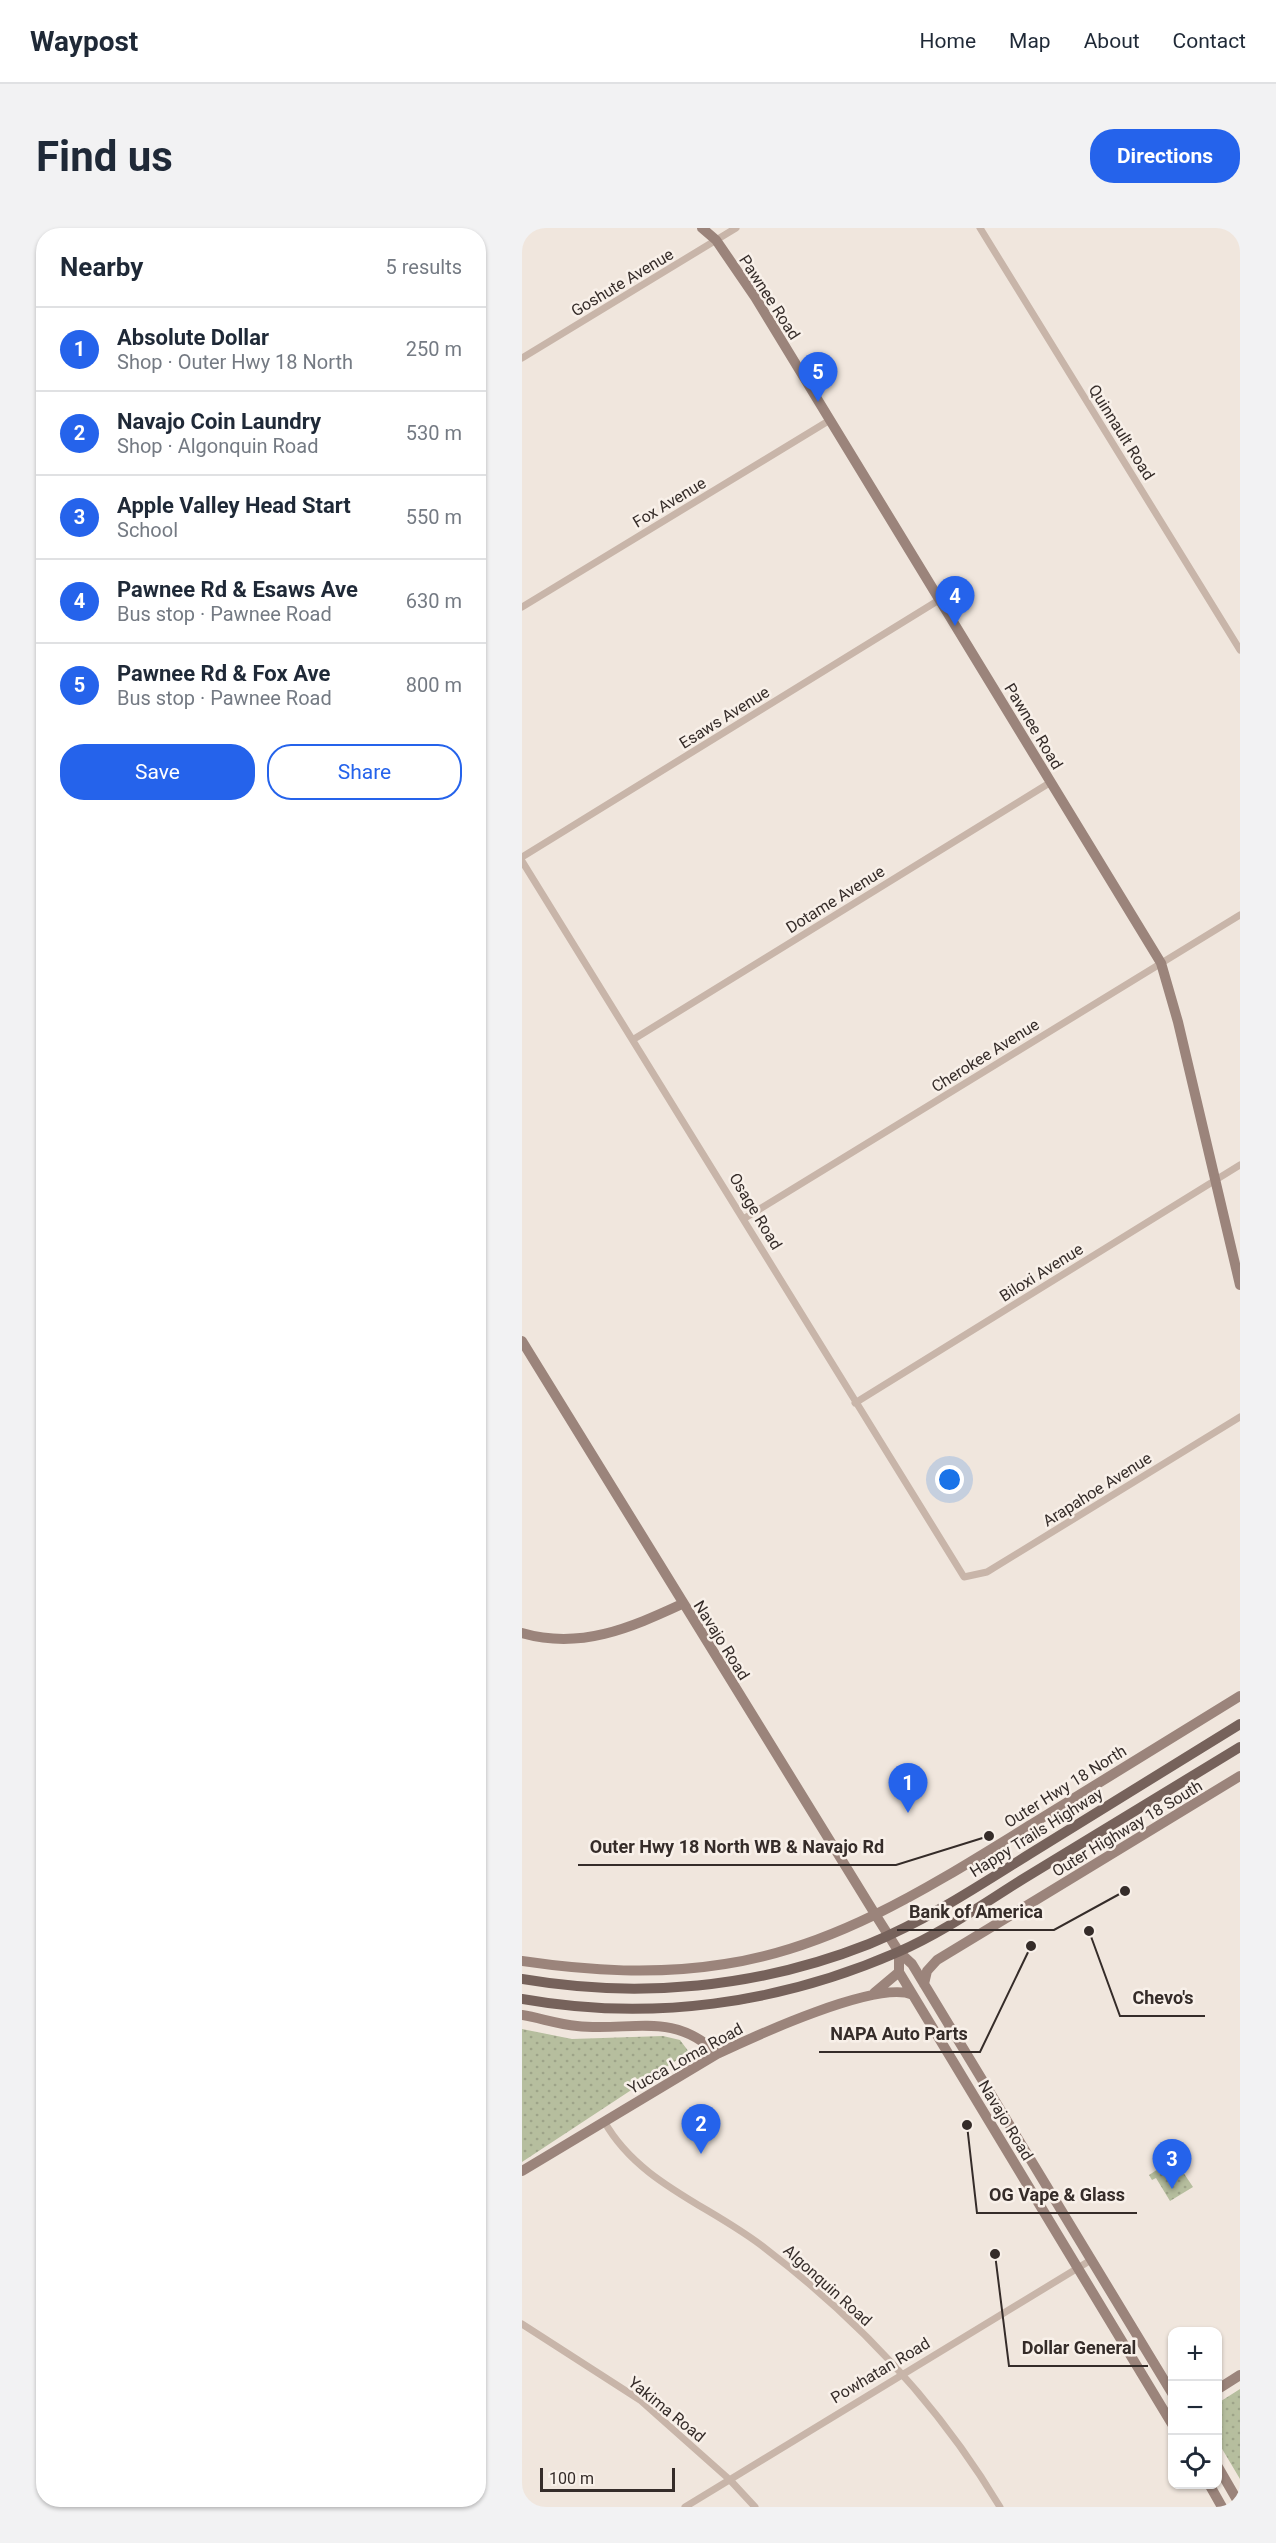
<!DOCTYPE html>
<html lang="en">
<head>
<meta charset="utf-8">
<style>
  :root { --surface:#fff; --page:#f2f2f3; --text:#1f2937; --muted:#747a83; --line:#e0e1e3; --accent:#2563eb }
  body { margin:0; font-family:Roboto,sans-serif; background:var(--page); color:var(--text) }
  .controls { position:absolute; right:18px; bottom:18px; display:grid; overflow:hidden; border-radius:12px; box-shadow:0 2px 4px #0004 }
  .controls button { width:54px; height:54px; display:grid; place-items:center; padding:0; border:0; border-bottom:2px solid var(--line); background:var(--surface); color:var(--text); font:30px sans-serif }
  .scale { position:absolute; left:18px; bottom:15px; width:135px; box-sizing:border-box; padding-left:6px; border:3px solid #352c29; border-top:0; font-size:16px; line-height:21px; white-space:nowrap; color:#352c29; -webkit-text-stroke:4px #f8f0e9; paint-order:stroke }
  .you { position:absolute; left:428px; top:1252px; width:21px; height:21px; margin:-15px; border:4px solid #fff; border-radius:50%; background:#1a73e8; box-shadow:0 0 0 9px #1a73e833 }
  .badge { display:grid; place-items:center; width:39px; height:39px; border-radius:50%; background:var(--accent); color:#fff; font-size:20px; font-weight:700 }
  .pin { position:absolute; translate:-50% -50px; filter:drop-shadow(0 2px 3px #0008) }
  .pin::after { content:''; position:absolute; top:32px; width:21px; height:18px; background:inherit; clip-path:polygon(0 0,100% 0,50% 100%) }
  .list { margin:0; padding:0; list-style:none }
  h2 { display:flex; justify-content:space-between; align-items:center; height:78px; margin:0; padding:0 24px; font-size:26px }
  h2 small { font-size:20px; font-weight:400; color:var(--muted) }
  .list li { display:grid; grid-template-columns:39px 1fr auto; gap:18px; align-items:center; box-sizing:border-box; height:84px; padding:0 24px; border-top:2px solid var(--line) }
  .list b { display:block; font-size:22px; white-space:nowrap }
  .list p { margin:0; font-size:20px; white-space:nowrap; color:var(--muted) }
  .list em { font-size:20px; font-style:normal; color:var(--muted) }
  .actions { display:flex; gap:12px; padding:18px 24px }
  .actions a { flex:1; padding:14px 0; border:2px solid var(--accent); border-radius:24px; text-align:center; font-size:21px; color:var(--accent) }
  .actions .main { background:var(--accent); color:#fff }
  .icon { flex:none; width:33px; height:33px; fill:none; stroke:currentColor; stroke-width:2; stroke-linecap:round; stroke-linejoin:round }
  .map { position:relative; flex:none; width:718px; height:2279px; overflow:hidden; border-radius:24px }
  header { display:flex; align-items:center; gap:36px; box-sizing:border-box; height:84px; padding:0 30px; background:var(--surface); border-bottom:2px solid var(--line) }
  header strong { font-size:28px }
  nav { display:flex; gap:33px; margin-inline-start:auto; font-size:21px }
  .intro { display:flex; align-items:center; justify-content:space-between; box-sizing:border-box; height:144px; padding:0 36px }
  h1 { margin:0; font-size:42px }
  .button { padding:15px 27px; border-radius:24px; background:var(--accent); color:#fff; font-size:21px; font-weight:700 }
  main { display:flex; gap:36px; padding:0 36px }
  aside { flex:1; background:var(--surface); border-radius:24px; box-shadow:0 2px 4px #0004 }
  .map>svg:first-child { display:block }
</style>
</head>
<body>
<header>
<strong>Waypost</strong>
<nav><a>Home</a><a>Map</a><a>About</a><a>Contact</a></nav>
</header>
<div class="intro"><h1>Find us</h1><a class="button">Directions</a></div>
<main>
<aside>
<h2>Nearby<small>5 results</small></h2>
<ul class="list">
<li><span class="badge">1</span><div><b>Absolute Dollar</b><p>Shop · Outer Hwy 18 North</p></div><em>250 m</em></li>
<li><span class="badge">2</span><div><b>Navajo Coin Laundry</b><p>Shop · Algonquin Road</p></div><em>530 m</em></li>
<li><span class="badge">3</span><div><b>Apple Valley Head Start</b><p>School</p></div><em>550 m</em></li>
<li><span class="badge">4</span><div><b>Pawnee Rd &amp; Esaws Ave</b><p>Bus stop · Pawnee Road</p></div><em>630 m</em></li>
<li><span class="badge">5</span><div><b>Pawnee Rd &amp; Fox Ave</b><p>Bus stop · Pawnee Road</p></div><em>800 m</em></li>
</ul>
<div class="actions"><a class="main">Save</a><a>Share</a></div>
</aside>
<div class="map">
<svg width="718" height="2279" viewBox="0 0 718 2279">
  <defs>
    <pattern id="grass-dots" width="8" height="8" patternUnits="userSpaceOnUse" patternTransform="scale(1.5)"><rect width="8" height="8" fill="#b6be9e"/><path d="M2 2h.1M6 6h.1" fill="none" stroke="#9da388" stroke-width="1.8" stroke-linecap="round"/></pattern>
  </defs>
  <rect width="100%" height="100%" fill="#f0e6dd"/>
  <path fill="url(#grass-dots)" d="M0,1801L50,1811L141,1808L158,1812L167,1824L0,1934Z
    M656,1928L664,1941L661,1944L671,1959L648,1973L634,1950L630,1952L627,1947Z
    M718,2161V2251L696,2214V2175Z"/>
  <g fill="none" stroke-linecap="round" stroke-linejoin="round">
    <path stroke="#c8b5a9" stroke-width="7" d="M458,0L718,422
      M0,130L214,0
      M0,379L308,192
      M0,629L417,372
      M0,633L442,1349L465,1344L718,1189
      M112,811L529,554
      M223,990L718,687
      M333,1175L718,937
      M82,1893C117,1956 190,1978 244,2021C337,2092 418,2179 478,2279
      M0,2096L118,2172L208,2252L233,2279
      M163,2279L569,2032"/>
    <path stroke="#9b847b" stroke-width="10" d="M180,0L194,12L233,69L639,735L656,794L718,1057
      M0,1113L353,1686L377,1724L390,1736L650,2165
      M0,1405C58,1422 108,1400 160,1376
      M377,1724V1744L650,2196
      M0,1733C68,1743 135,1747 203,1736C316,1719 414,1655 510,1596C579,1553 649,1511 718,1468
      M402,1756L405,1743L415,1732L718,1548
      M352,1765L377,1744
      M0,1787C18,1790 36,1796 55,1798C108,1804 152,1782 195,1826
      M0,1943L195,1826C231,1809 356,1751 391,1767
      M696,2161L718,2147
      M696,2239L718,2277
      M687,2256L700,2279"/>
    <path stroke="#76625b" stroke-width="10" d="M0,1751C117,1771 236,1760 347,1716C403,1693 455,1659 506,1627C576,1583 647,1540 718,1496
      M0,1771C128,1794 257,1776 376,1724C420,1705 461,1676 501,1651C574,1607 646,1563 718,1519"/>
  </g>
  <g text-anchor="middle" stroke-width="5" stroke-linejoin="round" paint-order="stroke">
    <g font-size="16" fill="#352c29" stroke="#f8f0e9">
      <text transform="translate(100 54) rotate(-31)" y="6">Goshute Avenue</text>
      <text transform="translate(248 69) rotate(57)" y="6">Pawnee Road</text>
      <text transform="translate(600 204) rotate(58)" y="6">Quinnault Road</text>
      <text transform="translate(147 274) rotate(-31)" y="6">Fox Avenue</text>
      <text transform="translate(202 489) rotate(-32)" y="6">Esaws Avenue</text>
      <text transform="translate(512 498) rotate(59)" y="6">Pawnee Road</text>
      <text transform="translate(313 671) rotate(-32)" y="6">Dotame Avenue</text>
      <text transform="translate(463 827) rotate(-32)" y="6">Cherokee Avenue</text>
      <text transform="translate(234 983) rotate(59)" y="6">Osage Road</text>
      <text transform="translate(519 1044) rotate(-32)" y="6">Biloxi Avenue</text>
      <text transform="translate(575 1261) rotate(-32)" y="6">Arapahoe Avenue</text>
      <text transform="translate(200 1412) rotate(58)" y="6">Navajo Road</text>
      <text transform="translate(543 1558) rotate(-32)" y="6">Outer Hwy 18 North</text>
      <text transform="translate(605 1600) rotate(-31)" y="6">Outer Highway 18 South</text>
      <text transform="translate(514 1604) rotate(-32)" y="6">Happy Trails Highway</text>
      <text transform="translate(163 1830) rotate(-29)" y="6">Yucca Loma Road</text>
      <text transform="translate(484 1892) rotate(59)" y="6">Navajo Road</text>
      <text transform="translate(306 2057) rotate(42)" y="6">Algonquin Road</text>
      <text transform="translate(358 2142) rotate(-31)" y="6">Powhatan Road</text>
      <text transform="translate(145 2181) rotate(39)" y="6">Yakima Road</text>
    </g>
  </g>
  <path fill="none" stroke="#352c29" stroke-width="2" d="M467 1608L374 1637H56M603 1663L532 1702H375M567 1703L598 1788H683M509 1718L458 1824H297M445 1897L455 1985H615M473 2026L487 2138H626"/>
  <g fill="#352c29" stroke="#f8f0e9" stroke-width="2">
    <circle cx="467" cy="1608" r="6"/>
    <circle cx="603" cy="1663" r="6"/>
    <circle cx="567" cy="1703" r="6"/>
    <circle cx="509" cy="1718" r="6"/>
    <circle cx="445" cy="1897" r="6"/>
    <circle cx="473" cy="2026" r="6"/>
  </g>
  <g font-size="18" text-anchor="middle" font-weight="bold" fill="#352c29" stroke="#f8f0e9" stroke-width="5" stroke-linejoin="round" paint-order="stroke">
    <text x="215" y="1625">Outer Hwy 18 North WB &amp; Navajo Rd</text>
    <text x="454" y="1690">Bank of America</text>
    <text x="641" y="1776">Chevo's</text>
    <text x="377" y="1812">NAPA Auto Parts</text>
    <text x="535" y="1973">OG Vape &amp; Glass</text>
    <text x="557" y="2126">Dollar General</text>
  </g>
</svg>
<div class="controls">
<button>+</button>
<button>−</button>
<button><svg class="icon" aria-label="locate" viewBox="0 0 24 24"><circle cx="12" cy="12" r="6"/><path d="M12 2v4M12 18v4M2 12h4M18 12h4"/></svg></button>
</div>
<div class="scale">100 m</div>
<div class="you"></div>
<div class="pin badge" style="left:386px;top:1585px">1</div>
<div class="pin badge" style="left:179px;top:1926px">2</div>
<div class="pin badge" style="left:650px;top:1961px">3</div>
<div class="pin badge" style="left:433px;top:398px">4</div>
<div class="pin badge" style="left:296px;top:174px">5</div>
</div>
</main>
</body>
</html>
